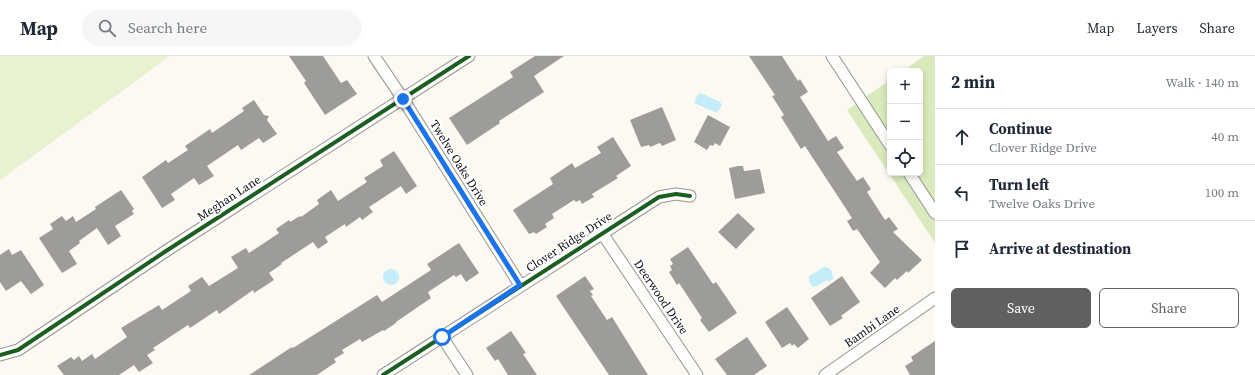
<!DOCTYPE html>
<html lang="en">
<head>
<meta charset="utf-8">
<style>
  :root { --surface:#fff; --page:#f6f6f7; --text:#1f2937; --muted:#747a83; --line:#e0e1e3; --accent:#61605e }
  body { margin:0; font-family:"Source Serif 4",serif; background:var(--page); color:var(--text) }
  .controls { position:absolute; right:12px; top:12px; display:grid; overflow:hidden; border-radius:6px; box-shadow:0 2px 6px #0003 }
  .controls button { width:36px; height:36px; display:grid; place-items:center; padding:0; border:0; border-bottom:1px solid var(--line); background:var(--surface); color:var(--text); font:20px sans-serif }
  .stop { position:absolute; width:12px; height:12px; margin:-9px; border:3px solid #1a73e8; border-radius:50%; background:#fff }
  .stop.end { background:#1a73e8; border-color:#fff; box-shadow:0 1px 4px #0008 }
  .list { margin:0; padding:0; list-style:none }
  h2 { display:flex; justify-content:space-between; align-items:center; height:52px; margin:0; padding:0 16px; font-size:17px }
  h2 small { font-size:13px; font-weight:400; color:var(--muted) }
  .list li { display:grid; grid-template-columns:26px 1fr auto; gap:12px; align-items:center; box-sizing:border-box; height:56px; padding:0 16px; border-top:1px solid var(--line) }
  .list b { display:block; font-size:15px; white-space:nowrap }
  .list p { margin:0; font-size:13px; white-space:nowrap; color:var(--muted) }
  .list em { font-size:13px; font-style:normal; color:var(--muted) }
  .actions { display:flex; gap:8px; padding:12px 16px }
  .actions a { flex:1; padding:9px 0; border:1px solid var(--accent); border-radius:6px; text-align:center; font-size:14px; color:var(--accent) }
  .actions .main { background:var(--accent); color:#fff }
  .icon { flex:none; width:22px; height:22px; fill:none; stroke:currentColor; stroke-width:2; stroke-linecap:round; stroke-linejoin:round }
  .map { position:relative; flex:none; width:935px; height:319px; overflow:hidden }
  header { display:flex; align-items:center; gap:24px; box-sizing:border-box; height:56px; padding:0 20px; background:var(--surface); border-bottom:1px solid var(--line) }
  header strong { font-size:19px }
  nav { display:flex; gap:22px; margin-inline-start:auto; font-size:14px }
  .search { width:280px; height:36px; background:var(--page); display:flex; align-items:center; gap:10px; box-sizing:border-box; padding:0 14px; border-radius:22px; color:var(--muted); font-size:15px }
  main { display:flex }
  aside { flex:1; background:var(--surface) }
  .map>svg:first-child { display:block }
</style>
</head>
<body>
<header>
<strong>Map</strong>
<div class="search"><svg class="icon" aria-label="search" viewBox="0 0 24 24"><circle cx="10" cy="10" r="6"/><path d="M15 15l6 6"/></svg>Search here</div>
<nav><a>Map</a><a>Layers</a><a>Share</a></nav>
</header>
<main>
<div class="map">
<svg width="935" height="319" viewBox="0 0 935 319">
  <rect width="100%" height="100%" fill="#fbf9f2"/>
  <path fill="#e8f2d0" d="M0,0H170L0,124Z"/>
  <path fill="#d9ebbd" d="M924,0H935V187L847,54L890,24V117H920V15H903Z"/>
  <path fill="#c5ecf9" d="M701,37L720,46L722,49L717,57L694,47L698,38Z
    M824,211L829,212L832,216L833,223L828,226L827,224L817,230L812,231L809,225V220Z
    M383 221a8 8 0 1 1 16 0a8 8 0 1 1-16 0Z"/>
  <path fill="#9e9c98" d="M289,0H323L341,27L347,24L357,38L325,59L304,27L306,25Z
    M535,0H564L534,20L544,36L499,65L500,67L467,89L449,62L513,21L510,16Z
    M749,0H782L798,25L800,23L808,36L800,41L828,85L836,80L844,92L837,96L857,125L863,121L871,133L867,136L885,164L889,161L898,173L893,176L922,204L908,217L907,215L897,224L895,222L885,232L870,217L880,206L857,173L853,175L847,165L852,162L805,90L801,93L781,61L784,59L772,40L775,39Z
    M254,44L264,59L269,60L267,64L277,78L263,87L259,82L241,94L238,89L207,110L214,120L199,129L194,122L171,138L175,144L162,152L142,121L166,104L168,107L188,94L185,90L210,73L212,77L244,55L242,52Z
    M662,51L676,84L662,90L660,87L650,91L649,89L641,91L630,64Z
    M708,59L730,71L720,90L715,87L713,90L710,89L707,94L694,86Z
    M613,81L631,110L616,120L618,122L592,138L594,141L582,148L580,144L576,146L574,144L552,158L554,162L545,168L547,171L536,178L534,176L529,178L513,154L553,128L550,122L572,107L575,112L601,97L597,91Z
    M394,95L417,130L406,138L401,130L369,151L373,156L362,164L360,161L346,171L345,168L325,181L328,186L318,193L313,186L281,207L282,208L269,217L274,224L254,237L253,234L219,258L217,254L190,272L188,269L153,292L155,294L147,299L153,307L139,316L134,309L119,319H64L57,310L71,301L74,304L79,300L82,305L92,298L95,303L127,281L121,272L159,249L162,254L191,235L188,230L202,221L209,230L238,212L231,201L246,192L249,197L279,177L276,173L289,164L290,166L300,160L301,161L319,148L317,144L331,134L338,145L367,126L364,122L383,110L380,104Z
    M738,110H743L744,115L760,113L765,137L735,143L729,112Z
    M121,134L134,153L132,155L134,158L115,170L121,180L108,189L97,172L79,185L80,187L69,195L77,208L62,217L39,182L53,173L50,168L62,160L66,165L73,160L76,166L96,153L95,151Z
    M738,157L755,173L736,193L718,176Z
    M459,187L479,217L466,226L461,218L456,221L454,219L428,236L431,242L396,266V267L384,275L383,274L362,286L360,283L342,294L344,297L334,303L336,306L317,319H249L292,291L293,292L377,239L382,246L431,214L427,208Z
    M688,191L713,228L716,226L737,257L709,276L700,264L702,262L679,227L677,229L669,216L672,214L670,210L673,208L670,203Z
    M9,193L12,199L21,194L44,229L31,238L21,225L6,235L0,226V199Z
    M585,220L594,233L590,235L593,239L591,240L607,264L612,261L648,319H609L556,240Z
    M842,220L860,246L849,254L841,260L843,262L830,270L811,242Z
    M787,251L809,283L798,292L794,288L792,290L790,287L782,292L765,266Z
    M511,275L526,297L523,298L537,319H508L498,303L495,305L486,292Z
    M747,281L767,310L754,319H727L715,303Z
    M935,285V319H910L905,310L913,305L911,301Z"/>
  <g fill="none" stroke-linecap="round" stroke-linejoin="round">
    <defs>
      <path id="minor" d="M374,0L403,43L520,229
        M832,0L890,89
        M909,117L935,157
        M602,177L697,319
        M442,281L467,319
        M0,299L18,294L166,195L469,0
        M383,319L659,141L676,138L690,140
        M825,319L935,242"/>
    </defs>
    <use href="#minor" stroke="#959491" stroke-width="13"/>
    <use href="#minor" stroke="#fefefd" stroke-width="11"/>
    <defs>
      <path id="cycleway" d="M0,299L18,294L166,195L469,0
        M383,319L659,141L676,138L690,140"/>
    </defs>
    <use href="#cycleway" stroke="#fff" stroke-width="6"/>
    <use href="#cycleway" stroke="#1b5e20" stroke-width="4"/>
  </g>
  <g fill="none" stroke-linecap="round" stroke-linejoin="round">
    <path stroke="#1a73e8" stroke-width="5" d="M403,43L520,229L442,281"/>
  </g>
  <g text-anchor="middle" stroke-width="4" stroke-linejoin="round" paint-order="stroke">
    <g font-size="12" fill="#0e0e0e" stroke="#fff">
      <text transform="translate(459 107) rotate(58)" y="4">Twelve Oaks Drive</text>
      <text transform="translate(229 142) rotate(-33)" y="4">Meghan Lane</text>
      <text transform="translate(569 186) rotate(-33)" y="4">Clover Ridge Drive</text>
      <text transform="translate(661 241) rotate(56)" y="4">Deerwood Drive</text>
      <text transform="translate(872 270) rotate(-35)" y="4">Bambi Lane</text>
    </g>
  </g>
</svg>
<div class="controls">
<button>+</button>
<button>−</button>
<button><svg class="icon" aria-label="locate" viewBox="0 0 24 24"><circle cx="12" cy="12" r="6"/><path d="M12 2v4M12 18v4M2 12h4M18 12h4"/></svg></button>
</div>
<div class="stop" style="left:442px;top:281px"></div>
<div class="stop end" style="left:403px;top:43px"></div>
</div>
<aside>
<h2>2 min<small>Walk · 140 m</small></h2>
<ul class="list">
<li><svg class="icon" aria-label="ahead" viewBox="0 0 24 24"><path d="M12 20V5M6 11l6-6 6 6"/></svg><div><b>Continue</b><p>Clover Ridge Drive</p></div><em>40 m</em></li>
<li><svg class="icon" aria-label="left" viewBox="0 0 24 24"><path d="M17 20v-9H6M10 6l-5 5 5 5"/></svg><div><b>Turn left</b><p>Twelve Oaks Drive</p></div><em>100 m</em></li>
<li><svg class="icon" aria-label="arrive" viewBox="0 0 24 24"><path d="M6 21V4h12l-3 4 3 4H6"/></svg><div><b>Arrive at destination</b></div></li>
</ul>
<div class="actions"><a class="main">Save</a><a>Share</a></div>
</aside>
</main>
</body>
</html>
